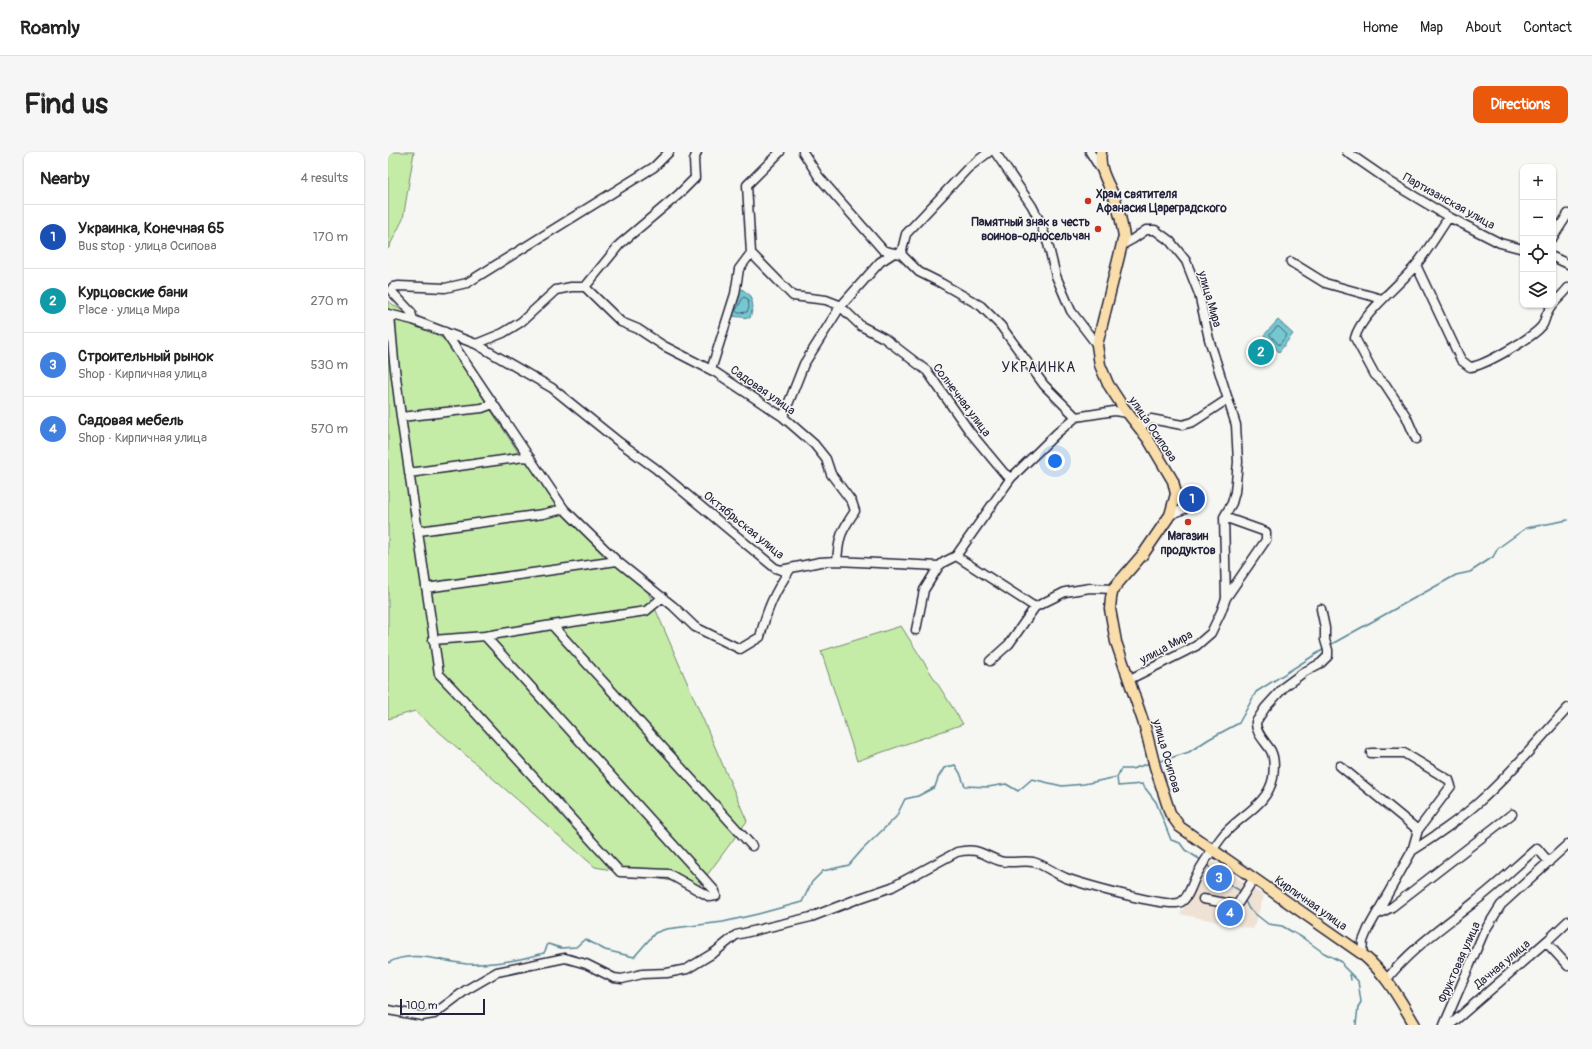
<!DOCTYPE html>
<html lang="en">
<head>
<meta charset="utf-8">
<style>
  :root { --surface:#fff; --page:#f6f6f6; --text:#222; --muted:#767676; --line:#e0e0e0; --accent:#ea580c }
  body { margin:0; font-family:Pangolin,sans-serif; background:var(--page); color:var(--text) }
  .controls { position:absolute; right:12px; top:12px; display:grid; overflow:hidden; border-radius:8px; box-shadow:0 1px 3px #0004 }
  .controls button { width:36px; height:36px; display:grid; place-items:center; padding:0; border:0; border-bottom:1px solid var(--line); background:var(--surface); color:var(--text); font:20px sans-serif }
  .scale { position:absolute; left:12px; bottom:10px; width:85px; box-sizing:border-box; padding-left:4px; border:2px solid #22223b; border-top:0; font-size:11px; line-height:14px; white-space:nowrap; color:#22223b; -webkit-text-stroke:3px #f6f6f2; paint-order:stroke }
  .you { position:absolute; left:667px; top:309px; width:14px; height:14px; margin:-10px; border:3px solid #fff; border-radius:50%; background:#1a73e8; box-shadow:0 0 0 6px #1a73e833 }
  .badge { display:grid; place-items:center; width:26px; height:26px; border-radius:50%; background:var(--accent); color:#fff; font-size:13px; font-weight:700 }
  .pin { position:absolute; translate:-50% -50%; border:2px solid #fff; box-shadow:0 1px 4px #0006 }
  .list { margin:0; padding:0; list-style:none }
  h2 { display:flex; justify-content:space-between; align-items:center; height:52px; margin:0; padding:0 16px; font-size:17px }
  h2 small { font-size:13px; font-weight:400; color:var(--muted) }
  .list li { display:grid; grid-template-columns:26px 1fr auto; gap:12px; align-items:center; box-sizing:border-box; height:64px; padding:0 16px; border-top:1px solid var(--line) }
  .list b { display:block; font-size:15px; white-space:nowrap }
  .list p { margin:0; font-size:13px; white-space:nowrap; color:var(--muted) }
  .list em { font-size:13px; font-style:normal; color:var(--muted) }
  .icon { flex:none; width:22px; height:22px; fill:none; stroke:currentColor; stroke-width:2; stroke-linecap:round; stroke-linejoin:round }
  .map { position:relative; flex:none; width:1180px; height:873px; overflow:hidden; border-radius:8px }
  header { display:flex; align-items:center; gap:24px; box-sizing:border-box; height:56px; padding:0 20px; background:var(--surface); border-bottom:1px solid var(--line) }
  header strong { font-size:19px }
  nav { display:flex; gap:22px; margin-inline-start:auto; font-size:14px }
  .intro { display:flex; align-items:center; justify-content:space-between; box-sizing:border-box; height:96px; padding:0 24px }
  h1 { margin:0; font-size:28px }
  .button { padding:10px 18px; border-radius:8px; background:var(--accent); color:#fff; font-size:14px; font-weight:700 }
  main { display:flex; gap:24px; padding:0 24px }
  aside { flex:1; background:var(--surface); border-radius:8px; box-shadow:0 1px 3px #0004 }
  .map>svg:first-child { display:block }
</style>
</head>
<body>
<header>
<strong>Roamly</strong>
<nav><a>Home</a><a>Map</a><a>About</a><a>Contact</a></nav>
</header>
<div class="intro"><h1>Find us</h1><a class="button">Directions</a></div>
<main>
<aside>
<h2>Nearby<small>4 results</small></h2>
<ul class="list">
<li><span class="badge" style="background:#1a4fb4">1</span><div><b>Украинка, Конечная 65</b><p>Bus stop · улица Осипова</p></div><em>170 m</em></li>
<li><span class="badge" style="background:#0f9aa8">2</span><div><b>Курцовские бани</b><p>Place · улица Мира</p></div><em>270 m</em></li>
<li><span class="badge" style="background:#3f7fe0">3</span><div><b>Строительный рынок</b><p>Shop · Кирпичная улица</p></div><em>530 m</em></li>
<li><span class="badge" style="background:#3f7fe0">4</span><div><b>Садовая мебель</b><p>Shop · Кирпичная улица</p></div><em>570 m</em></li>
</ul>
</aside>
<div class="map">
<svg width="1180" height="873" viewBox="0 0 1180 873">
  <rect width="100%" height="100%" fill="#f6f6f2"/>
  <filter id="ink" filterUnits="userSpaceOnUse"><feTurbulence type="fractalNoise" baseFrequency=".025" numOctaves="2"/><feDisplacementMap in="SourceGraphic" scale="8" xChannelSelector="R" yChannelSelector="G"/><feConvolveMatrix kernelMatrix="1 2 1 2 8 2 1 2 1" color-interpolation-filters="sRGB"/></filter>
  <g filter="url(#ink)">
    <path fill="#efe2d5" d="M823,708L876,744L865,777L792,762Z"/>
    <path fill="#c5eca6" stroke="#748770" d="M0,0H26L15,67L0,97Z
      M0,149L58,189L130,300L176,357L260,440L359,669L311,734L207,715L27,559L0,567Z
      M513,474L575,572L469,609L433,499Z"/>
    <path fill="#76c7d0" stroke="#548594" d="M354,137L363,144L365,155L362,166L343,164C343,155 351,147 352,138Z
      M890,168L905,182L891,200L876,183Z"/>
    <g fill="none" stroke-linecap="round" stroke-linejoin="round">
      <path stroke="#446477" stroke-width="1" d="M356,145L360,147L361,155L359,160L350,161L348,159Z
        M889,175H891L899,183L891,193L882,183Z"/>
      <path stroke="#548594" stroke-width="1.5" d="M942,493L1068,423L1082,420L1105,405L1110,396L1138,376L1180,368
        M770,610L801,600L821,587L851,571L868,540L936,497
        M729,625L730,634L754,632L768,650L783,688L792,691L797,698L813,708
        M818,712L833,727L854,740
        M856,747L861,757L880,772L894,774L915,786L936,801L954,810L955,814L970,829L973,850L970,855L968,873
        M0,811C24,797 54,810 79,812C105,813 132,808 156,801L160,792L173,796L188,795L197,787L217,798L246,805L267,781L278,777L335,770L370,762L414,750L424,730L435,719L461,713L474,698L508,665L517,647L530,644L547,635L550,626L556,616L567,613L572,621L577,634L600,635L618,632L630,639L644,627L674,634L696,632L729,625L733,617H744L762,611
        M962,822L963,828"/>
      <defs>
        <path id="minor" d="M415,0L431,25L495,98L506,101L513,102L531,120L553,131L593,154L613,174L656,233L688,265
          M607,0L644,54L651,68L660,92L668,124L683,159L709,193
          M702,0L712,16
          M959,0L1004,31L1061,65L1112,91L1135,97
          M1165,85L1180,62
          M734,93L745,87L758,78H767L782,89L798,109L811,142L821,187L848,273L850,310L847,340L844,351L836,365L838,446L833,460L823,481L808,494L742,527
          M363,101L405,144L438,148L451,153L473,174L496,186L539,219L582,280L616,321L623,326
          M513,102L518,82L580,16L601,0
          M1165,105L1180,112
          M903,110L937,131L994,147
          M1028,113L1073,208L1082,215C1096,214 1144,186 1154,174C1157,170 1157,164 1160,160C1164,151 1174,144 1180,136
          M197,135L233,170L250,177L276,194L327,220L395,265L426,292L438,307L443,322L464,350L467,359C453,380 451,383 449,409
          M197,135L232,92L290,43L307,26L306,8L309,0
          M0,162L2,163L6,209L13,265L51,522L72,544L232,720L281,722L322,745L328,744L327,739L97,484L164,473L364,694
          M0,162L25,168L88,192L164,236L231,290L267,316L387,416L393,418L432,410L449,409L551,414L556,410L568,404L647,455L677,440L702,436L725,437
          M25,168L23,160L5,141L3,138L5,135L11,134L57,136L79,131L266,15L281,0
          M57,180L176,357L229,409L285,454L307,475L352,497L372,485C379,457 386,441 403,416
          M88,192L115,181L133,170L168,138L183,135H197
          M323,218L347,142L351,117L363,101L359,33L392,0
          M13,265L94,256L105,252
          M395,265L416,212L449,160L451,153L453,154L492,110L506,101
          M751,276L763,267L794,273L805,270L840,247
          M1028,287L1018,264L997,232L987,223L967,186C973,162 1012,133 1028,113C1040,98 1050,81 1061,65
          M21,321L136,305L142,306
          M782,363L796,357L800,352L798,345L794,343L788,342
          M836,365L878,380V388L838,446
          M31,379L155,362L176,357
          M568,404L623,326L669,281L688,265L726,259L740,261
          M38,436L229,409
          M164,473L258,459L275,445
          M528,478L536,438L551,414
          M45,488L97,484
          M602,509L621,492L647,455
          M952,614L1030,678
          M1024,699C1047,684 1070,669 1091,650C1123,622 1151,587 1180,556
          M815,747L849,753L866,726
          M988,763L1004,755L1124,662
          M1158,790L1180,814
          M974,802L975,789L980,777L1024,699L1030,678L1063,634L1061,628L1016,601H983
          M999,827C1023,796 1058,773 1089,748C1110,732 1129,713 1149,696L1161,710
          M0,858L34,864L46,862L78,838L109,820L177,806L198,812L226,826L234,827L254,822L279,821L299,817L327,800L348,783L423,765L472,746L504,735L569,700C591,695 594,703 612,709C623,712 635,708 645,710C657,713 667,722 678,726C695,732 781,757 793,750C801,745 804,732 808,724C815,711 824,698 833,686C849,664 879,655 885,626C886,617 887,607 883,599C878,590 867,581 868,570L877,556L897,534L916,520L933,511L940,504V498L937,488V476L933,457
          M1056,873L1096,780L1113,753L1180,692
          M1062,873L1161,787L1180,769"/>
        <path id="major" d="M713,0C710,17 721,32 727,47C731,59 734,71 736,84L709,193L712,213L720,232L735,255L760,287L785,329L788,342L782,363L756,401L725,437L723,446L722,457L728,490L757,575L767,615L782,661L792,675L974,802C999,823 1010,845 1027,873"/>
      </defs>
      <use href="#minor" stroke="#22223b" stroke-width="11"/>
      <use href="#major" stroke="#22223b" stroke-width="13"/>
      <use href="#minor" stroke="#f6f6f2" stroke-width="8"/>
      <use href="#major" stroke="#f9deab" stroke-width="10"/>
    </g>
  </g>
  <g fill="#c8321e" stroke="#f6f6f2" stroke-width="1.5">
    <circle cx="700" cy="49" r="4"/>
    <circle cx="710" cy="77" r="4"/>
    <circle cx="800" cy="370" r="4"/>
  </g>
  <g text-anchor="middle" stroke-width="3" stroke-linejoin="round" paint-order="stroke">
    <g font-size="12" font-weight="bold" fill="#22223b" stroke="#f6f6f2" text-anchor="start">
      <text x="708" y="46">Храм святителя<tspan x="708" dy="14">Афанасия Цареградского</tspan></text>
      <text x="702" y="74" text-anchor="end">Памятный знак в честь<tspan x="702" dy="14">воинов-односельчан</tspan></text>
      <text x="800" y="388" text-anchor="middle">Магазин<tspan x="800" dy="14">продуктов</tspan></text>
    </g>
    <g font-size="12" fill="#22223b" stroke="#f6f6f2">
      <text transform="translate(1061 49) rotate(29)" y="4">Партизанская улица</text>
      <text transform="translate(822 147) rotate(74)" y="4">улица Мира</text>
      <text transform="translate(375 238) rotate(35)" y="4">Садовая улица</text>
      <text transform="translate(574 248) rotate(53)" y="4">Солнечная улица</text>
      <text transform="translate(765 277) rotate(56)" y="4">улица Осипова</text>
      <text transform="translate(356 373) rotate(39)" y="4">Октябрьская улица</text>
      <text transform="translate(778 495) rotate(-28)" y="4">улица Мира</text>
      <text transform="translate(779 604) rotate(74)" y="4">улица Осипова</text>
      <text transform="translate(923 751) rotate(35)" y="4">Кирпичная улица</text>
      <text transform="translate(1071 810) rotate(-66)" y="4">Фруктовая улица</text>
      <text transform="translate(1114 812) rotate(-40)" y="4">Дачная улица</text>
    </g>
    <g font-size="14" letter-spacing="1" fill="#22223b" stroke="#f6f6f2">
      <text x="651" y="220">УКРАИНКА</text>
    </g>
  </g>
</svg>
<div class="controls">
<button>+</button>
<button>−</button>
<button><svg class="icon" aria-label="locate" viewBox="0 0 24 24"><circle cx="12" cy="12" r="6"/><path d="M12 2v4M12 18v4M2 12h4M18 12h4"/></svg></button>
<button><svg class="icon" aria-label="layers" viewBox="0 0 24 24"><path d="M12 4l9 5-9 5-9-5zM3 14l9 5 9-5"/></svg></button>
</div>
<div class="scale">100 m</div>
<div class="you"></div>
<div class="pin badge" style="left:804px;top:347px;background:#1a4fb4">1</div>
<div class="pin badge" style="left:873px;top:200px;background:#0f9aa8">2</div>
<div class="pin badge" style="left:831px;top:726px;background:#3f7fe0">3</div>
<div class="pin badge" style="left:842px;top:761px;background:#3f7fe0">4</div>
</div>
</main>
</body>
</html>
